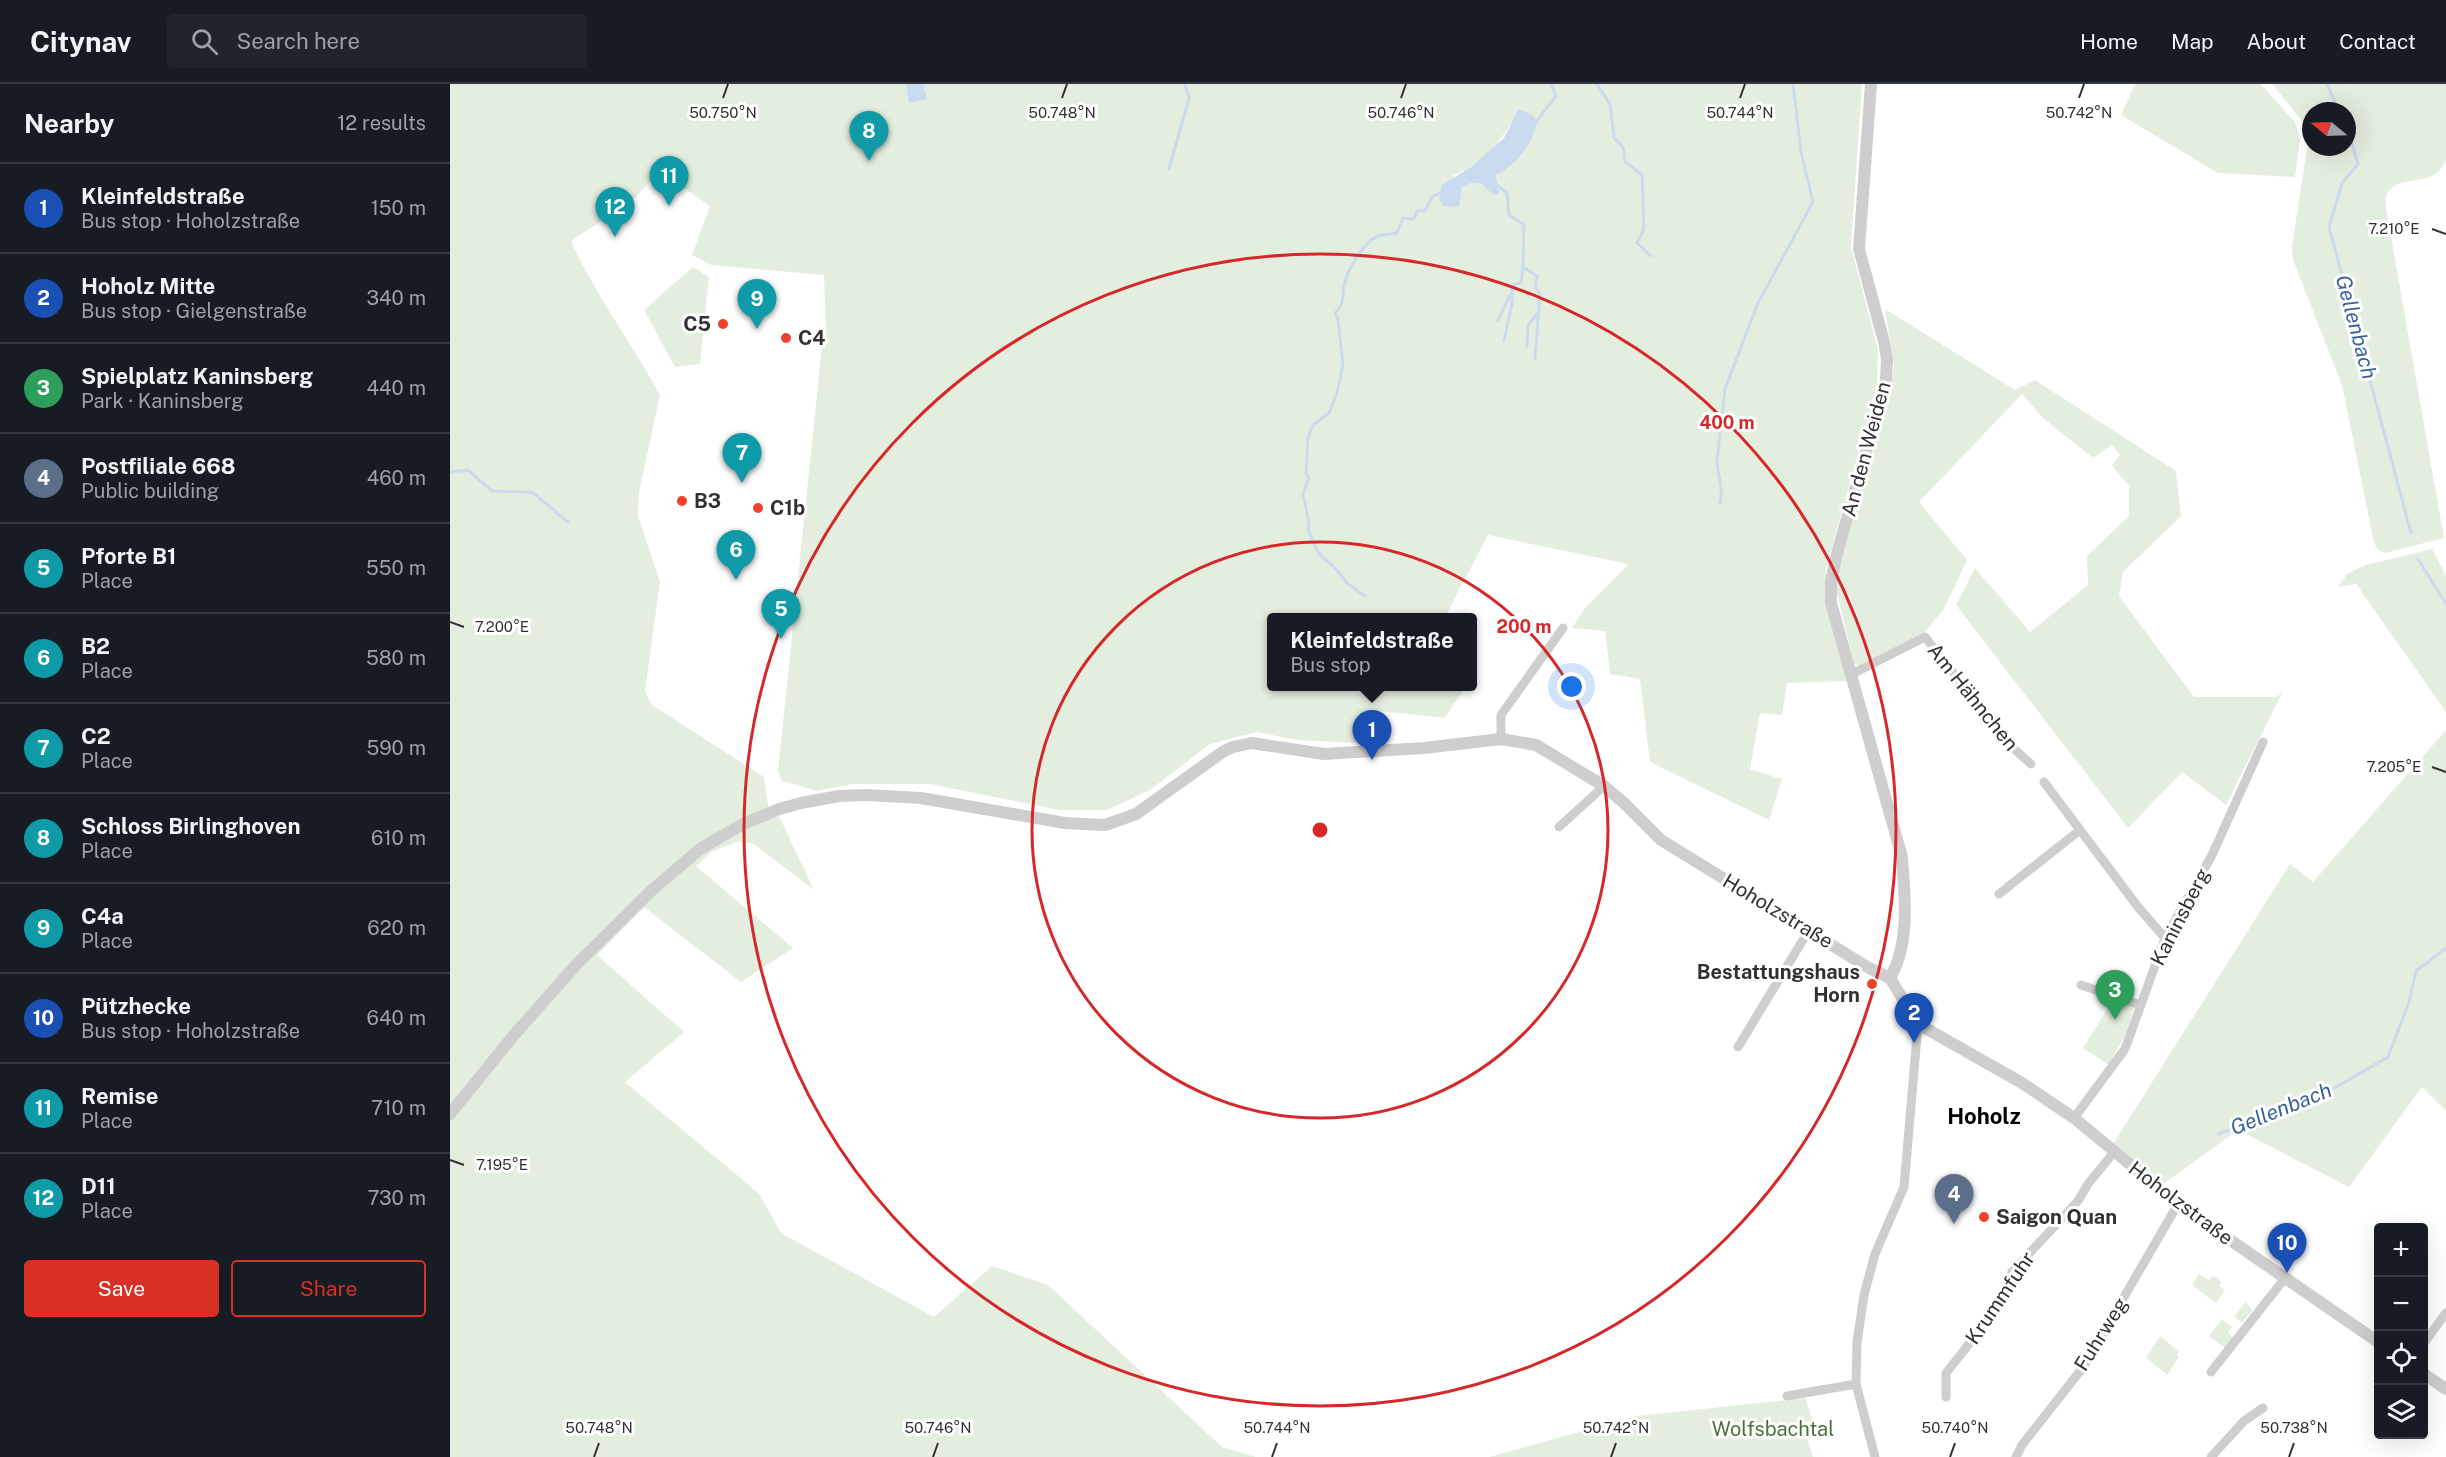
<!DOCTYPE html>
<html lang="en">
<head>
<meta charset="utf-8">
<style>
  :root { --surface:#171b24; --page:#20242c; --text:#f1f3f6; --muted:#9ea1a6; --line:#363941; --accent:#d93025 }
  body { margin:0; font-family:"Public Sans",sans-serif; background:var(--page); color:var(--text) }
  .controls { position:absolute; right:18px; bottom:18px; display:grid; overflow:hidden; border-radius:6px; box-shadow:0 6px 24px #0002 }
  .controls button { width:54px; height:54px; display:grid; place-items:center; padding:0; border:0; border-bottom:2px solid var(--line); background:var(--surface); color:var(--text); font:30px sans-serif }
  .compass { position:absolute; left:1852px; top:18px; width:54px; height:54px; border-radius:50%; background:var(--surface); box-shadow:0 6px 24px #0002; rotate:289deg }
  .you { position:absolute; left:1122px; top:603px; width:21px; height:21px; margin:-15px; border:4px solid #fff; border-radius:50%; background:#1a73e8; box-shadow:0 0 0 9px #1a73e833 }
  .badge { display:grid; place-items:center; width:39px; height:39px; border-radius:50%; background:var(--accent); color:#fff; font-size:20px; font-weight:700 }
  .pin { position:absolute; translate:-50% -50px; filter:drop-shadow(0 2px 3px #0008) }
  .pin::after { content:''; position:absolute; top:32px; width:21px; height:18px; background:inherit; clip-path:polygon(0 0,100% 0,50% 100%) }
  .popup { position:absolute; left:817px; top:529px; width:210px; height:78px; box-sizing:border-box; display:grid; place-content:center; border-radius:6px; background:var(--surface); filter:drop-shadow(0 2px 4px #0005); font-size:20px; white-space:nowrap; color:var(--muted) }
  .popup b { font-size:22px; color:var(--text) }
  .popup::after { content:''; position:absolute; left:50%; top:100%; margin-left:-12px; border:12px solid transparent; border-top-color:var(--surface) }
  .list { margin:0; padding:0; list-style:none }
  h2 { display:flex; justify-content:space-between; align-items:center; height:78px; margin:0; padding:0 24px; font-size:26px }
  h2 small { font-size:20px; font-weight:400; color:var(--muted) }
  .list li { display:grid; grid-template-columns:39px 1fr auto; gap:18px; align-items:center; box-sizing:border-box; height:90px; padding:0 24px; border-top:2px solid var(--line) }
  .list b { display:block; font-size:22px; white-space:nowrap }
  .list p { margin:0; font-size:20px; white-space:nowrap; color:var(--muted) }
  .list em { font-size:20px; font-style:normal; color:var(--muted) }
  .actions { display:flex; gap:12px; padding:18px 24px }
  .actions a { flex:1; padding:14px 0; border:2px solid var(--accent); border-radius:6px; text-align:center; font-size:21px; color:var(--accent) }
  .actions .main { background:var(--accent); color:#fff }
  .icon { flex:none; width:33px; height:33px; fill:none; stroke:currentColor; stroke-width:2; stroke-linecap:round; stroke-linejoin:round }
  .map { position:relative; flex:none; width:1996px; height:1373px; overflow:hidden }
  header { display:flex; align-items:center; gap:36px; box-sizing:border-box; height:84px; padding:0 30px; background:var(--surface); border-bottom:2px solid var(--line) }
  header strong { font-size:28px }
  nav { display:flex; gap:33px; margin-inline-start:auto; font-size:21px }
  .search { width:420px; height:54px; background:var(--page); display:flex; align-items:center; gap:15px; box-sizing:border-box; padding:0 21px; border-radius:6px; color:var(--muted); font-size:22px }
  main { display:flex }
  aside { flex:1; background:var(--surface) }
  .map>svg:first-child { display:block }
</style>
</head>
<body>
<header>
<strong>Citynav</strong>
<div class="search"><svg class="icon" aria-label="search" viewBox="0 0 24 24"><circle cx="10" cy="10" r="6"/><path d="M15 15l6 6"/></svg>Search here</div>
<nav><a>Home</a><a>Map</a><a>About</a><a>Contact</a></nav>
</header>
<main>
<aside>
<h2>Nearby<small>12 results</small></h2>
<ul class="list">
<li><span class="badge" style="background:#1a4fb4">1</span><div><b>Kleinfeldstraße</b><p>Bus stop · Hoholzstraße</p></div><em>150 m</em></li>
<li><span class="badge" style="background:#1a4fb4">2</span><div><b>Hoholz Mitte</b><p>Bus stop · Gielgenstraße</p></div><em>340 m</em></li>
<li><span class="badge" style="background:#2e9e5b">3</span><div><b>Spielplatz Kaninsberg</b><p>Park · Kaninsberg</p></div><em>440 m</em></li>
<li><span class="badge" style="background:#5c6f8a">4</span><div><b>Postfiliale 668</b><p>Public building</p></div><em>460 m</em></li>
<li><span class="badge" style="background:#0f9aa8">5</span><div><b>Pforte B1</b><p>Place</p></div><em>550 m</em></li>
<li><span class="badge" style="background:#0f9aa8">6</span><div><b>B2</b><p>Place</p></div><em>580 m</em></li>
<li><span class="badge" style="background:#0f9aa8">7</span><div><b>C2</b><p>Place</p></div><em>590 m</em></li>
<li><span class="badge" style="background:#0f9aa8">8</span><div><b>Schloss Birlinghoven</b><p>Place</p></div><em>610 m</em></li>
<li><span class="badge" style="background:#0f9aa8">9</span><div><b>C4a</b><p>Place</p></div><em>620 m</em></li>
<li><span class="badge" style="background:#1a4fb4">10</span><div><b>Pützhecke</b><p>Bus stop · Hoholzstraße</p></div><em>640 m</em></li>
<li><span class="badge" style="background:#0f9aa8">11</span><div><b>Remise</b><p>Place</p></div><em>710 m</em></li>
<li><span class="badge" style="background:#0f9aa8">12</span><div><b>D11</b><p>Place</p></div><em>730 m</em></li>
</ul>
<div class="actions"><a class="main">Save</a><a>Share</a></div>
</aside>
<div class="map">
<svg width="1996" height="1373" viewBox="0 0 1996 1373">
  <rect width="100%" height="100%" fill="#fff"/>
  <path fill="#e4eedf" fill-rule="evenodd" d="M0,0H1412L1401,163L1428,266L1427,301L1376,485V519L1398,597L1337,599L1332,631L1310,629L1300,685L1332,695L1319,736L1200,678L1190,595L1160,590L1155,547L1122,544L1135,524L1179,480L1038,451L995,533L822,534V602L1015,603L995,634L931,627L906,659L848,656L806,648L760,660L700,706L657,726H609L480,700H402L368,707L332,697L328,687L373,252L376,251L374,191L261,181L242,171L260,122L210,87L183,116L121,157C145,211 182,259 210,311L189,409L188,432L210,498L195,607L202,621L314,693L320,734L329,732L364,806L304,760L289,757L261,768L246,782L343,864L291,898L194,823L147,871L234,948L175,998L299,1101L310,1111L331,1149L484,1233L542,1182L598,1201L772,1363L806,1373H0ZM1068,25L1073,70L1046,91L1049,104L1043,111L1031,98L1021,99L1012,103L1009,116L1003,92C1038,75 1051,59 1068,25Z
    M1685,0H1811L1845,38L1850,55L1845,93L1768,89L1671,31Z
    M1822,0H1996V75C1987,106 1948,88 1937,110C1935,113 1936,120 1936,124L1994,454L1935,469L1928,466L1924,459L1892,301L1843,176L1842,163L1859,51L1856,42ZM1861,27H1897V63H1861Z
    M243,183L259,193L250,280L225,283L194,226Z
    M1435,225L1565,306L1585,296L1726,387L1731,432L1673,488L1669,512L1744,613H1826L1832,609L1776,721L1732,688L1678,744L1506,521L1525,484L1580,548L1638,501L1637,472L1679,432V402L1662,382L1670,371L1662,361L1643,374L1593,334L1572,310L1469,418L1517,476L1494,525L1473,550L1411,582L1404,580L1386,504L1389,485L1441,305L1444,280Z
    M1982,465L1996,492V628L1906,500L1888,503L1897,490L1916,481Z
    M1996,646V1027L1972,1003L1899,1103L1788,1046L1709,1103L1663,1060L1840,780L1863,798Z
    M1663,916L1684,923L1676,949L1659,981L1633,964Z
    M1749,1190L1759,1196L1763,1192L1772,1198L1769,1202L1775,1206L1766,1219L1742,1201Z
    M1796,1217L1802,1227L1792,1239L1784,1233Z
    M1772,1235L1782,1243L1778,1249L1786,1255L1777,1266L1759,1252Z
    M1710,1252L1729,1268L1727,1271L1729,1273L1717,1291L1696,1274Z
    M1355,1314L1363,1337L1352,1339L1363,1373H1039L1187,1332Z"/>
  <path fill="#cadaef" d="M456,0H473L477,15L459,19Z
    M1068,25L1082,31L1087,37C1083,60 1067,80 1046,91L1049,109L1043,111L1031,99H1021L1012,103L1009,123L994,122L989,115L992,101L1022,82L1054,54Z"/>
  <g fill="none" stroke-linecap="round" stroke-linejoin="round">
    <path stroke="#cadaef" stroke-width="3" d="M1147,0L1160,20L1164,54L1173,63L1175,78L1192,91L1194,145L1187,159L1201,172
      M1877,0L1889,27
      M1086,38L1106,12L1101,0
      M1897,43L1908,80L1892,99L1879,143L1961,449
      M719,85L739,14L735,0
      M1047,101L1057,109L1059,131L1074,141L1073,183L1087,192L1085,203L1090,210L1085,275
      M1048,236L1060,211
      M1054,257L1062,220V201L1071,199L1073,183
      M1077,262L1078,241L1088,229
      M0,388L18,386L42,407L82,408L118,438
      M1270,419C1274,403 1267,391 1267,376L1275,305L1308,219L1363,118L1351,68L1343,0
      M1968,475L1996,520
      M915,512L898,500L885,484L870,471L863,458L858,445L859,439L853,409L859,394L856,389L858,354L863,341L879,329L887,309L893,281L888,236L885,229C894,221 892,215 894,203C896,187 915,154 932,151C937,150 942,150 947,149L953,134L964,135L967,127H975L982,113L992,108
      M1768,1050L1866,1015L1938,973L1959,918L1966,887L1996,864"/>
    <path stroke="#cecece" stroke-width="9" d="M1400,591L1475,553L1563,664L1581,680
      M1051,655V631L1113,544
      M1594,698L1688,823L1715,854
      M1109,743L1154,702
      M1549,810L1630,746
      M1631,901L1690,921
      M1288,963L1359,846
      M1624,1034L1675,965L1715,854L1762,771L1813,658
      M1974,1259L1996,1229
      M1761,1288L1835,1194
      M1337,1312L1406,1300
      M1496,1313V1289L1554,1216L1562,1188L1628,1117L1638,1100L1665,1067
      M1425,1373L1406,1300L1407,1258L1414,1211L1425,1170L1454,1103L1468,940
      M1566,1373L1572,1361L1634,1282L1728,1120
      M1761,1373L1794,1337L1813,1324"/>
    <path stroke="#cecece" stroke-width="12" d="M1421,0L1409,165L1434,258L1437,276L1436,296L1387,470L1381,497V519L1452,773C1455,812 1460,860 1440,894
      M0,1030L64,951L126,881L202,806L250,765L291,741L329,725L351,719L389,712L417,711L471,714L615,739L655,741L686,730L774,667L783,663L802,659L874,670L974,664L1051,655L1086,661L1154,702L1174,719L1211,756L1419,884L1440,894L1468,940L1572,999L1624,1034L1728,1120L1928,1258
      M1974,1290L1996,1305"/>
  </g>
  <path fill="none" stroke="#313131" stroke-width="2" d="M273,14L278,0M612,14L617,0M951,14L956,0M1290,14L1295,0M1629,14L1634,0M1982,145L1996,150M0,538L14,543M1982,683L1996,688M0,1076L14,1081M144,1373L149,1359M483,1373L488,1359M822,1373L827,1359M1161,1373L1166,1359M1500,1373L1505,1359M1839,1373L1844,1359"/>
  <g fill="none" stroke="#d62828" stroke-width="3">
    <circle cx="870" cy="746" r="288"/>
    <circle cx="870" cy="746" r="576"/>
  </g>
  <g fill="#f0412b" stroke="#fff" stroke-width="2">
    <circle cx="273" cy="240" r="6"/>
    <circle cx="336" cy="254" r="6"/>
    <circle cx="232" cy="417" r="6"/>
    <circle cx="308" cy="424" r="6"/>
    <circle cx="1422" cy="900" r="6"/>
    <circle cx="1534" cy="1133" r="6"/>
  </g>
  <g text-anchor="middle" stroke-width="6" stroke-linejoin="round" paint-order="stroke">
    <g font-size="20" font-weight="bold" fill="#313131" stroke="#fff" text-anchor="start">
      <text x="261" y="247" text-anchor="end">C5</text>
      <text x="348" y="261">C4</text>
      <text x="244" y="424">B3</text>
      <text x="320" y="431">C1b</text>
      <text x="1410" y="895" text-anchor="end">Bestattungshaus<tspan x="1410" dy="23">Horn</tspan></text>
      <text x="1546" y="1140">Saigon Quan</text>
    </g>
    <g font-size="20" fill="#313131" stroke="#fff">
      <text transform="translate(1416 365) rotate(-75)" y="7">An den Weiden</text>
      <text transform="translate(1523 613) rotate(51)" y="7">Am Hähnchen</text>
      <text transform="translate(1328 827) rotate(31)" y="7">Hoholzstraße</text>
      <text transform="translate(1730 833) rotate(-63)" y="7">Kaninsberg</text>
      <text transform="translate(1731 1119) rotate(37)" y="7">Hoholzstraße</text>
      <text transform="translate(1550 1214) rotate(-56)" y="7">Krummfuhr</text>
      <text transform="translate(1651 1250) rotate(-58)" y="7">Fuhrweg</text>
    </g>
    <g font-size="20" fill="#4a703b" stroke="#fff">
      <text x="1323" y="1352">Wolfsbachtal</text>
    </g>
    <g font-size="21" font-style="italic" fill="#396299" stroke="#fff">
      <text transform="translate(1906 243) rotate(75)" y="7">Gellenbach</text>
      <text transform="translate(1831 1025) rotate(-22)" y="7">Gellenbach</text>
    </g>
    <g font-size="22" font-weight="bold" fill="#000" stroke="#fff">
      <text x="1534" y="1040">Hoholz</text>
    </g>
  </g>
  <g font-size="15" text-anchor="middle" fill="#313131" stroke="#fff" stroke-width="6" stroke-linejoin="round" paint-order="stroke">
    <text x="273" y="34">50.750°N</text>
    <text x="612" y="34">50.748°N</text>
    <text x="951" y="34">50.746°N</text>
    <text x="1290" y="34">50.744°N</text>
    <text x="1629" y="34">50.742°N</text>
    <text x="1944" y="150">7.210°E</text>
    <text x="52" y="548">7.200°E</text>
    <text x="1944" y="688">7.205°E</text>
    <text x="52" y="1086">7.195°E</text>
    <text x="149" y="1349">50.748°N</text>
    <text x="488" y="1349">50.746°N</text>
    <text x="827" y="1349">50.744°N</text>
    <text x="1166" y="1349">50.742°N</text>
    <text x="1505" y="1349">50.740°N</text>
    <text x="1844" y="1349">50.738°N</text>
  </g>
  <circle cx="870" cy="746" r="9" fill="#d62828" stroke="#fff" stroke-width="3"/>
  <g font-size="18" text-anchor="middle" font-weight="bold" fill="#d62828" stroke="#fff" stroke-width="6" stroke-linejoin="round" paint-order="stroke">
    <text x="1277" y="345">400 m</text>
    <text x="1074" y="549">200 m</text>
  </g>
</svg>
<div class="controls">
<button>+</button>
<button>−</button>
<button><svg class="icon" aria-label="locate" viewBox="0 0 24 24"><circle cx="12" cy="12" r="6"/><path d="M12 2v4M12 18v4M2 12h4M18 12h4"/></svg></button>
<button><svg class="icon" aria-label="layers" viewBox="0 0 24 24"><path d="M12 4l9 5-9 5-9-5zM3 14l9 5 9-5"/></svg></button>
</div>
<svg class="compass" viewBox="-18 -18 36 36"><path d="M0-13l5 13h-10z" fill="#e53935"/><path d="M0 13l5-13h-10z" fill="#9ea1a6"/></svg>
<div class="you"></div>
<div class="pin badge" style="left:922px;top:676px;background:#1a4fb4">1</div>
<div class="popup"><b>Kleinfeldstraße</b>Bus stop</div>
<div class="pin badge" style="left:1464px;top:959px;background:#1a4fb4">2</div>
<div class="pin badge" style="left:1665px;top:936px;background:#2e9e5b">3</div>
<div class="pin badge" style="left:1504px;top:1140px;background:#5c6f8a">4</div>
<div class="pin badge" style="left:331px;top:555px;background:#0f9aa8">5</div>
<div class="pin badge" style="left:286px;top:496px;background:#0f9aa8">6</div>
<div class="pin badge" style="left:292px;top:399px;background:#0f9aa8">7</div>
<div class="pin badge" style="left:419px;top:77px;background:#0f9aa8">8</div>
<div class="pin badge" style="left:307px;top:245px;background:#0f9aa8">9</div>
<div class="pin badge" style="left:1837px;top:1189px;background:#1a4fb4">10</div>
<div class="pin badge" style="left:219px;top:122px;background:#0f9aa8">11</div>
<div class="pin badge" style="left:165px;top:153px;background:#0f9aa8">12</div>
</div>
</main>
</body>
</html>
